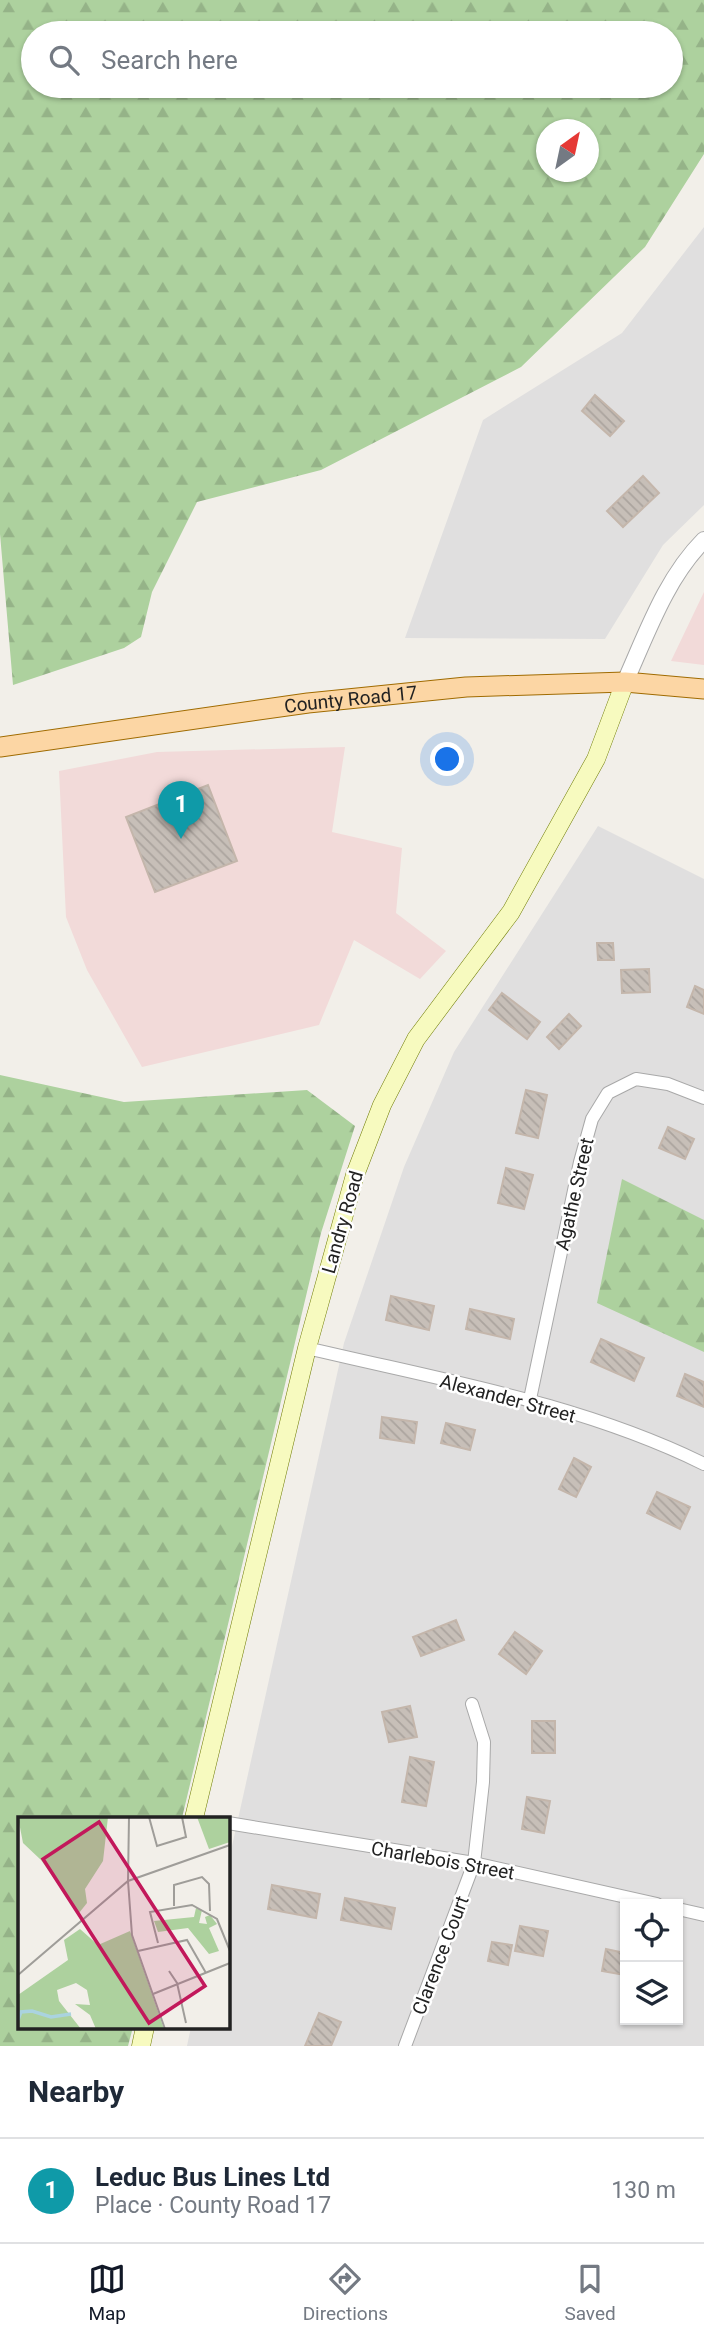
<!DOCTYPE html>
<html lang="en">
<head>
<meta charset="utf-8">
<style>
  :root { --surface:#fff; --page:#f6f6f7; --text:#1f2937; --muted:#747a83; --line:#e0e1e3; --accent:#111827 }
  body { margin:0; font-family:Roboto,sans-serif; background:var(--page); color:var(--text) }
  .controls { position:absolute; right:21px; bottom:21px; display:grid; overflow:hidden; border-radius:0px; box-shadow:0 2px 5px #0004 }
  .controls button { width:63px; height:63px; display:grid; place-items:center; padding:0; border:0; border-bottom:2px solid var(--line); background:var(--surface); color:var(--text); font:35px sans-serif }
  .compass { position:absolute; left:536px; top:119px; width:63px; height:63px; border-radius:50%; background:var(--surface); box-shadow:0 2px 5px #0004; rotate:33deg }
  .you { position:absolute; left:448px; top:760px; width:24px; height:24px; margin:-18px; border:5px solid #fff; border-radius:50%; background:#1a73e8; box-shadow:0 0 0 10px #1a73e833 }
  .badge { display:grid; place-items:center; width:46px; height:46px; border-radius:50%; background:var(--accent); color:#fff; font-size:23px; font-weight:700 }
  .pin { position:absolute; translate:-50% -58px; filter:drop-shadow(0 2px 4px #0008) }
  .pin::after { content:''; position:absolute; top:37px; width:24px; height:21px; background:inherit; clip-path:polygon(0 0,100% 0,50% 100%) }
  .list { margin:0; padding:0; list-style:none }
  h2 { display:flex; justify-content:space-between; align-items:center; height:91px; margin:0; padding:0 28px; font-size:30px }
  h2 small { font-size:23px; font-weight:400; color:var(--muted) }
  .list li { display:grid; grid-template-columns:46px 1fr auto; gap:21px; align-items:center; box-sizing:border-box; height:105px; padding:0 28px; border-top:2px solid var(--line) }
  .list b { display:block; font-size:26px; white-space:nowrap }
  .list p { margin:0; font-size:23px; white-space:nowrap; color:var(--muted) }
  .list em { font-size:23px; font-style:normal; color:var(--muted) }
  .icon { flex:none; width:38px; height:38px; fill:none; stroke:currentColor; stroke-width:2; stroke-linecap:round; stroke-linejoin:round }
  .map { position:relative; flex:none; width:704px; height:2046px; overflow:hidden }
  .search { position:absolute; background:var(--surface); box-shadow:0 2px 5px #0004; left:21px; right:21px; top:21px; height:77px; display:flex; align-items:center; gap:18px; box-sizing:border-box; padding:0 24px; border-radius:38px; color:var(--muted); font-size:26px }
  .sheet { height:196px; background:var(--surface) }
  nav { display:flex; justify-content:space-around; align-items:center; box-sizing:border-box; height:98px; border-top:2px solid var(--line); background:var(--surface); font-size:19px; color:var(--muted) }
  nav a { display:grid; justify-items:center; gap:4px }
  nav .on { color:var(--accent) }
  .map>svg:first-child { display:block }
</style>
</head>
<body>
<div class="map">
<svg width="704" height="2046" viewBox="0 0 704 2046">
  <defs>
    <pattern id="forest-firs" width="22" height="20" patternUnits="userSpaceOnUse" patternTransform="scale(1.75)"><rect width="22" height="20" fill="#add19e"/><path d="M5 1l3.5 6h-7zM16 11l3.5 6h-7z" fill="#95b388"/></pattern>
    <pattern id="building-back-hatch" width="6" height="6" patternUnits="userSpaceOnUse" patternTransform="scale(1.75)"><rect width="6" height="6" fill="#c7bfb8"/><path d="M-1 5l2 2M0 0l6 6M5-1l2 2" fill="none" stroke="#aba49e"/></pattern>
  </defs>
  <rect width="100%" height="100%" fill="#f2efe9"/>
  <path fill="#e0dfdf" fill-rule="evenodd" d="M704,227V505L663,545L605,639L405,638L483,420L622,333Z
    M598,826L704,879V2046H187L191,2027H228V1864L344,1343L404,1167L454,1052ZM625,1904H678V2020H625Z"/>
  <path fill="#f2dad9" d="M704,592V665L671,661Z
    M345,747L332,832L402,848L396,913L446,951L420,979L354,940L319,1025L142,1067L87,970L66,917L59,771L157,752Z"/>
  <path fill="url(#forest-firs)" fill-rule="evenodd" d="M0,0H704V154L645,247L521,367L321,470L197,502L152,592L141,637L124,648L13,685L0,534ZM33,33H671V86H33ZM546,130H588V172H546Z
    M0,1075L124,1102L307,1090L355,1126L321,1233L182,1818H19V2027H133L128,2046H0Z
    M622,1179L704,1220V1352L597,1303Z"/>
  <path fill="url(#building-back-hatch)" stroke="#c4b6ab" stroke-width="2" d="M595,395L624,421L610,436L582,411Z
    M643,476L659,493L623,527L607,511Z
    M208,785L237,861L155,892L126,817Z
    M597,943H613L614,960H598Z
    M649,969L650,992L622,993L621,970Z
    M695,986L704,990V1014L687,1007Z
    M502,993L540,1022L527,1039L489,1010Z
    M569,1014L581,1026L559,1049L547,1037Z
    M526,1090L547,1095L538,1138L516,1133Z
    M668,1127L694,1139L685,1159L659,1148Z
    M506,1168L533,1175L524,1209L498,1203Z
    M391,1296L434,1306L429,1330L386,1320Z
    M470,1309L514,1319L510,1339L466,1329Z
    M601,1339L644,1358L634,1381L591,1362Z
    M685,1374L704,1382V1407L677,1396Z
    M382,1417L417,1422L414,1443L380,1438Z
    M446,1423L475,1430L470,1450L441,1443Z
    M574,1458L591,1467L576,1497L559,1489Z
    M657,1492L690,1507L680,1529L647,1513Z
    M456,1620L464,1640L421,1656L413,1637Z
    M515,1632L542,1651L526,1674L499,1654Z
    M410,1706L417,1737L389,1742L382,1712Z
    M532,1721H555V1753H532Z
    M410,1757L434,1762L426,1806L402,1802Z
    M527,1797L550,1801L544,1833L522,1829Z
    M272,1885L320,1894L316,1918L268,1909Z
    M345,1898L395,1908L391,1929L341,1920Z
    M520,1926L548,1931L543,1956L515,1951Z
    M492,1942L512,1945L508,1965L488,1961Z
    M606,1949L625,1953V1975L602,1971Z
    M319,2013L341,2022L331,2046H305Z"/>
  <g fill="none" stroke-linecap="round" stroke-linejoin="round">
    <defs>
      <path id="minor" d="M307,1348C441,1380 580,1403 704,1464
        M530,1399L580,1162L592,1119L608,1093L636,1079L668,1084L704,1098
        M228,1823L474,1863L657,1904
        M678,1909L704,1915
        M405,2046L474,1863L483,1782L484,1742L472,1704"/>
      <path id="tertiary" d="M625,682C647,633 666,578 704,540"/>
      <path id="secondary" d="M194,1818L307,1348L355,1175L382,1105L416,1039L511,912L596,759L625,682
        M141,2046L145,2027"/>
      <g id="primary">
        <path id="s1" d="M0,747L308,703L466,687L625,682L704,689"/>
      </g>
    </defs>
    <use href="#minor" stroke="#a9a9a9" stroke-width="14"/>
    <use href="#tertiary" stroke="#a9a9a9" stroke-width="18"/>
    <use href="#secondary" stroke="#707d05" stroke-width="19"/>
    <use href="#primary" stroke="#a06b00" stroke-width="21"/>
    <use href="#minor" stroke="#fff" stroke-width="12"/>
    <use href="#tertiary" stroke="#fff" stroke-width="16"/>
    <use href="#secondary" stroke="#f7fabf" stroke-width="18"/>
    <use href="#primary" stroke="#fcd6a4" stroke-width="19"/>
  </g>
  <g text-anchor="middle" stroke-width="5" stroke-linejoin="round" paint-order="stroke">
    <g font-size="19" fill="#222" stroke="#fff">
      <text dy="7" stroke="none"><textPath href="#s1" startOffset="354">County Road 17</textPath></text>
      <text transform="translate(574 1194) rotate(-77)" y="7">Agathe Street</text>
      <text transform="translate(342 1222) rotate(-74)" y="7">Landry Road</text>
      <text transform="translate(508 1398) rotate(15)" y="7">Alexander Street</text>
      <text transform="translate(443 1860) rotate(10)" y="7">Charlebois Street</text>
      <text transform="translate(440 1955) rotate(-69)" y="7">Clarence Court</text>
    </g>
  </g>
  <g transform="translate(18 1817)">
    <rect width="212" height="212" fill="#f2efe9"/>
    <path d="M0,0H90L85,44L67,72L69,86L61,96L23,43L5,26ZM179,0H212V25L191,32ZM178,91L184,93L181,106L189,107L187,100L192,98L199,107L191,111L201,134L191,137L170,111L140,115L136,104L176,100ZM62,112L80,128L112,114L146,212H78L72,198L57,187L72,188L69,173L58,166L39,173L41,184L63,212H0V178L50,143L46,123Z" fill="#add19e"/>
    <path fill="none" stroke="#aad3df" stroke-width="3.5" d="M0,203L3,195L14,194L33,200L53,197"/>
    <path fill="none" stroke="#9f9d99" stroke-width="2" d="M131,0L139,29L168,20L164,0M110,64L111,0M110,64L114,118L147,212M156,89V68L184,60L191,67L192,94M140,126L132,95L174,88L199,102L212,134M120,134L169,123L188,156M151,154L159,166L168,206M0,158L110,64L212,28M135,177L212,146"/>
    <path fill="#c2185b" fill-opacity="0.15" stroke="#c2185b" stroke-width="3.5" d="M81,5L187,169L131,206L25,42Z"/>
    <rect width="212" height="212" fill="none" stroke="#222" stroke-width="3.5"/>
  </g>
</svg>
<div class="controls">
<button><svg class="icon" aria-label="locate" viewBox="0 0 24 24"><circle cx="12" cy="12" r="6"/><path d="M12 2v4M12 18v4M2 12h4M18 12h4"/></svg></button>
<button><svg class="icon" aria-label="layers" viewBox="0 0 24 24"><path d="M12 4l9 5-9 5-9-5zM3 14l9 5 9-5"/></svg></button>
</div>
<svg class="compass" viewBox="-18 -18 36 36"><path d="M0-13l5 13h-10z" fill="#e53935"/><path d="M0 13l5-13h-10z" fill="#747a83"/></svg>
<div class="you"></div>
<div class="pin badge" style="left:181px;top:839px;background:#0f9aa8">1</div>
<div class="search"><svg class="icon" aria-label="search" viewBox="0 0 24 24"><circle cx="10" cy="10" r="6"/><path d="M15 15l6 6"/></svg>Search here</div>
</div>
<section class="sheet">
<h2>Nearby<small></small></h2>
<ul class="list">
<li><span class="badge" style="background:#0f9aa8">1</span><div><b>Leduc Bus Lines Ltd</b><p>Place · County Road 17</p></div><em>130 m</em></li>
</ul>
</section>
<nav>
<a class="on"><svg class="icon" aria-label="map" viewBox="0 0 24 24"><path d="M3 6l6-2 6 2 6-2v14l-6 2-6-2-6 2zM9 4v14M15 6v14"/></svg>Map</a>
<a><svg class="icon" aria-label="directions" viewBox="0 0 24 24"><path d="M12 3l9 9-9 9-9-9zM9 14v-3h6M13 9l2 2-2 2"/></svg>Directions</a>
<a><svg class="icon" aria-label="saved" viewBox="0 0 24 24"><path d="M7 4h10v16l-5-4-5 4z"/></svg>Saved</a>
</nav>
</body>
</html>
